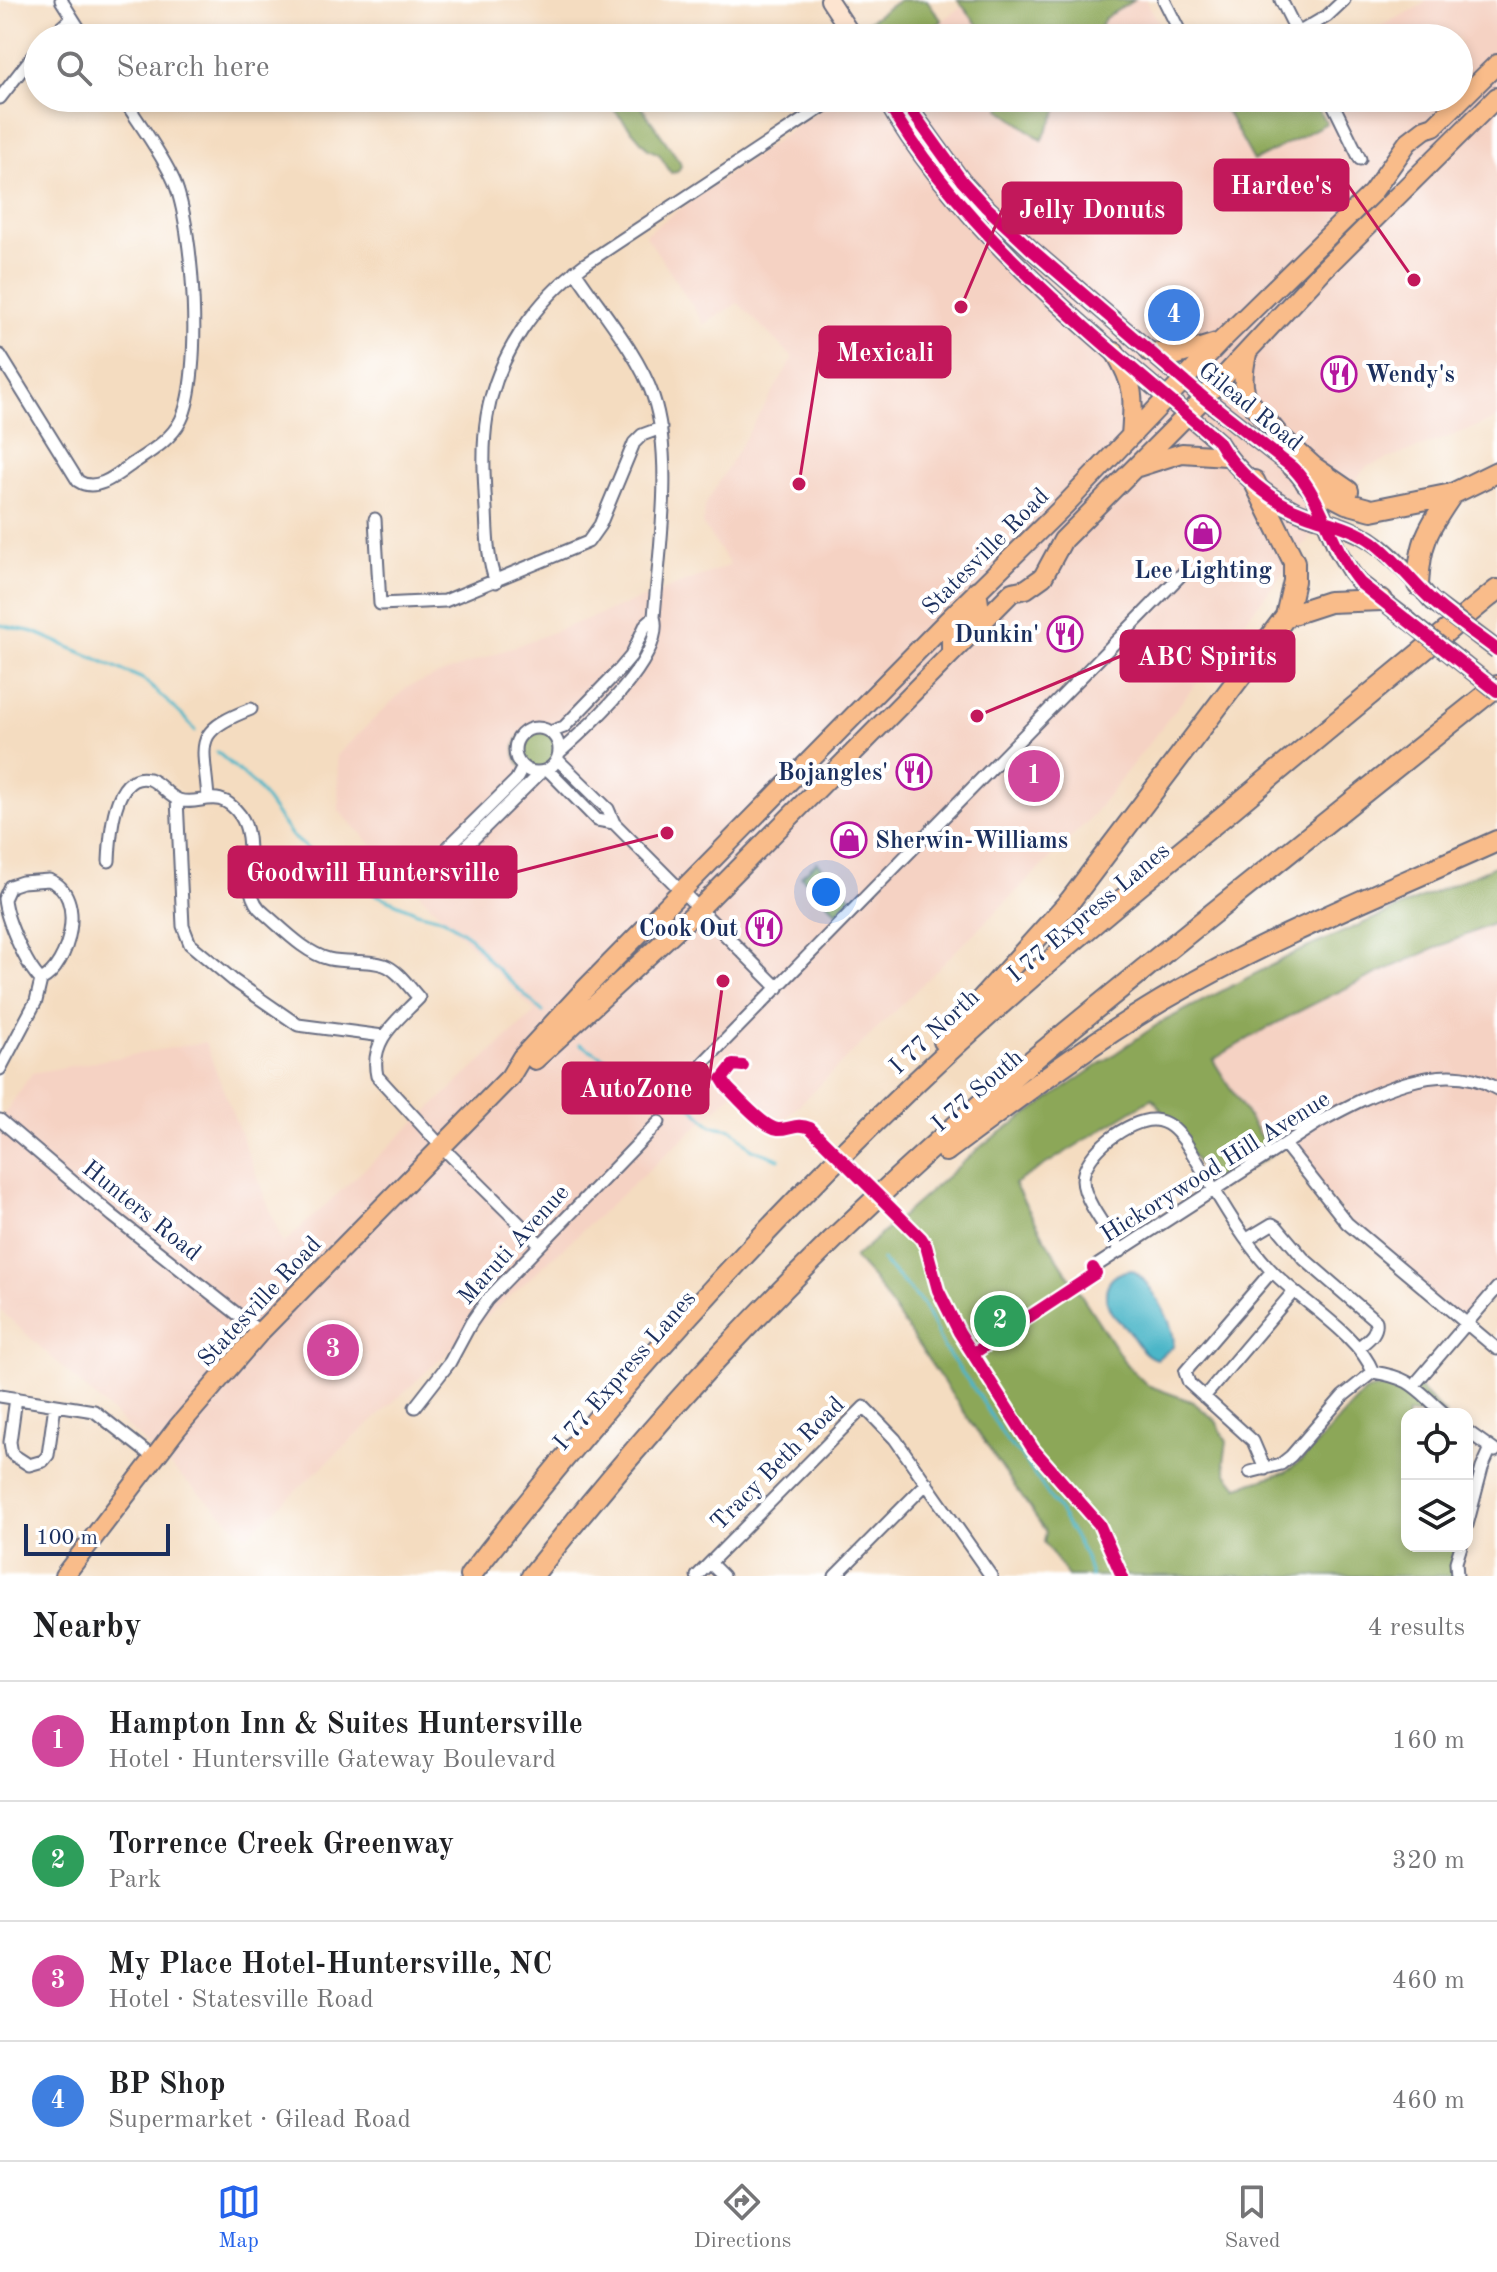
<!DOCTYPE html>
<html lang="en">
<head>
<meta charset="utf-8">
<style>
  :root { --surface:#fff; --page:#f2f2f2; --text:#202124; --muted:#757577; --line:#e0e0e0; --accent:#2563eb }
  body { margin:0; font-family:"Old Standard TT",serif; background:var(--page); color:var(--text) }
  .controls { position:absolute; right:24px; bottom:24px; display:grid; overflow:hidden; border-radius:16px; box-shadow:0 4px 12px #0003 }
  .controls button { width:72px; height:72px; display:grid; place-items:center; padding:0; border:0; border-bottom:2px solid var(--line); background:var(--surface); color:var(--text); font:40px sans-serif }
  .scale { position:absolute; left:24px; bottom:20px; width:146px; box-sizing:border-box; padding-left:8px; border:4px solid #1b2f5e; border-top:0; font-size:22px; line-height:28px; white-space:nowrap; color:#1b2f5e; -webkit-text-stroke:6px #fff; paint-order:stroke }
  .you { position:absolute; left:826px; top:892px; width:28px; height:28px; margin:-20px; border:6px solid #fff; border-radius:50%; background:#1a73e8; box-shadow:0 0 0 12px #1a73e833 }
  .badge { display:grid; place-items:center; width:52px; height:52px; border-radius:50%; background:var(--accent); color:#fff; font-size:26px; font-weight:700 }
  .pin { position:absolute; translate:-50% -50%; border:4px solid #fff; box-shadow:0 2px 8px #0006 }
  .list { margin:0; padding:0; list-style:none }
  h2 { display:flex; justify-content:space-between; align-items:center; height:104px; margin:0; padding:0 32px; font-size:34px }
  h2 small { font-size:26px; font-weight:400; color:var(--muted) }
  .list li { display:grid; grid-template-columns:52px 1fr auto; gap:24px; align-items:center; box-sizing:border-box; height:120px; padding:0 32px; border-top:2px solid var(--line) }
  .list b { display:block; font-size:30px; white-space:nowrap }
  .list p { margin:0; font-size:26px; white-space:nowrap; color:var(--muted) }
  .list em { font-size:26px; font-style:normal; color:var(--muted) }
  .icon { flex:none; width:44px; height:44px; fill:none; stroke:currentColor; stroke-width:2; stroke-linecap:round; stroke-linejoin:round }
  .map { position:relative; flex:none; width:1497px; height:1576px; overflow:hidden }
  .search { position:absolute; background:var(--surface); box-shadow:0 4px 12px #0003; left:24px; right:24px; top:24px; height:88px; display:flex; align-items:center; gap:20px; box-sizing:border-box; padding:0 28px; border-radius:44px; color:var(--muted); font-size:30px }
  .sheet { height:584px; background:var(--surface) }
  nav { display:flex; justify-content:space-around; align-items:center; box-sizing:border-box; height:112px; border-top:2px solid var(--line); background:var(--surface); font-size:22px; color:var(--muted) }
  nav a { display:grid; justify-items:center; gap:4px }
  nav .on { color:var(--accent) }
  .map>svg:first-child { display:block }
</style>
</head>
<body>
<div class="map">
<svg width="1497" height="1576" viewBox="0 0 1497 1576">
  <rect width="100%" height="100%" fill="#fff"/>
  <filter id="ink" filterUnits="userSpaceOnUse"><feTurbulence type="fractalNoise" baseFrequency=".0125" numOctaves="2"/><feDisplacementMap in="SourceGraphic" scale="16" xChannelSelector="R" yChannelSelector="G"/><feConvolveMatrix kernelMatrix="1 2 1 2 8 2 1 2 1" color-interpolation-filters="sRGB"/></filter>
  <filter id="wash" filterUnits="userSpaceOnUse"><feTurbulence type="fractalNoise" baseFrequency=".006" numOctaves="4" result="noise"/><feDisplacementMap in="SourceGraphic" scale="32" xChannelSelector="R" yChannelSelector="G"/><feGaussianBlur stdDeviation="1.8" result="paint"/><feColorMatrix in="noise" values="0 0 0 0 0 0 0 0 0 0 0 0 0 0 0 0 0 1.4 0 .05"/><feComposite in="paint" operator="in"/></filter>
  <g filter="url(#wash)">
    <rect width="100%" height="100%" fill="#f4dcc0"/>
    <path fill="#f5d2c3" d="M971,0L1032,38H919Z
      M1134,0H1146L1168,38H1095L1105,18Z
      M1426,0H1497V419L1366,467L1088,821L782,1122L739,1088L246,1536L0,1310V1120L32,1073L205,1042L283,1244L535,1012L339,811L337,755L407,687L730,565L703,525L705,505L793,358L738,303L704,324L645,234L836,98H1005L1000,110L1042,139L1064,98H1218L1255,161L1326,123L1323,98H1459V38H1357L1422,5Z
      M1497,922V1288L1466,1325L1371,1245L1286,1146L1216,1190L1153,1098L1266,1027L1412,958Z"/>
    <path fill="#b1c163" stroke="#667860" stroke-width="2" d="M817,862L851,897L837,912L801,876Z"/>
    <path fill="#8ca759" stroke="#546b5c" stroke-width="2" d="M899,0H927L942,21L919,38H871L862,26Z
      M958,0H1134L1105,18L1095,38H988Z
      M613,98H635L680,162L681,166L677,172L671,173L659,154L648,149L615,111Z
      M1005,98H1064L1042,140L1000,109Z
      M1226,98C1255,120 1280,114 1312,102L1327,123L1254,161L1220,100Z
      M515 750a22 22 0 1 1 44 0a22 22 0 1 1-44 0Z
      M1497,865V922C1400,963 1302,1004 1213,1060L1272,1155L1216,1190L1153,1098L1014,1184L1047,1242L1126,1364L1147,1385L1193,1402L1216,1421L1227,1442L1224,1462L1227,1473L1238,1487L1285,1472L1302,1460L1364,1392C1380,1385 1396,1387 1410,1397L1415,1384L1445,1414H1407V1546H1461L1456,1576H1068L1044,1542L1046,1532L873,1279L854,1258L984,1144L1158,1024L1295,953Z"/>
    <path fill="#4bb6c8" stroke="#337293" stroke-width="2" d="M1132,1270C1149,1279 1178,1328 1173,1347L1157,1359C1142,1356 1136,1340 1127,1329C1121,1322 1114,1318 1110,1310C1100,1289 1109,1273 1132,1270Z"/>
    <g fill="none" stroke-linecap="round" stroke-linejoin="round">
      <path stroke="#4bb6c8" stroke-width="3" d="M0,625L34,632L143,679L187,720L195,731
        M217,752L256,786L292,836L332,870L361,888L417,912L444,919L470,937L490,962L543,1012
        M580,1044L694,1109L712,1126L732,1129L752,1149L779,1159
        M882,1260L923,1304L944,1348L977,1393L1008,1443L1022,1456L1059,1511L1085,1555L1091,1576"/>
    </g>
  </g>
  <g filter="url(#ink)">
    <g fill="none" stroke-linecap="round" stroke-linejoin="round">
      <defs>
        <path id="minor" d="M61,0L85,38
          M1164,0L1183,38
          M1281,0L1300,38
          M1298,33L1327,16L1344,0
          M49,38L72,18
          M0,98L38,49
          M1330,98L1360,159
          M0,355L78,481C96,493 117,475 132,464C150,452 171,440 181,420C203,375 194,228 174,181C161,152 140,125 123,98
          M375,519L380,604L445,601L588,542L600,525L634,443L642,435L661,428
          M496,582C487,559 487,533 486,509C484,478 482,447 487,416C497,356 536,300 585,264L836,98
          M515 750a22 22 0 1 1 44 0a22 22 0 1 1-44 0Z
          M550,732L564,727L620,669L631,656L646,624L654,617
          M560,752C588,727 666,657 654,617C659,551 674,458 653,396C638,353 600,309 575,271
          M558,760L608,809L614,823L778,988
          M523,767L516,780L448,847V856L457,855L541,772
          M548,770L597,820L614,823
          M208,798C204,743 191,732 251,709
          M177,799L183,926L190,944L233,980L298,1025L383,1036
          M109,861C110,838 113,770 149,779C161,783 167,796 179,800C200,807 218,785 240,815C260,843 236,891 264,913C282,928 305,953 329,959C346,963 367,959 384,965C398,970 409,987 419,998C397,1021 369,1040 377,1076L441,1146L539,1243
          M433,871L448,856
          M49,880C88,894 69,967 41,980C26,966 6,919 4,899L10,886L22,882Z
          M704,1062L1181,575
          M0,1069L36,1001L41,980
          M0,1120L113,1216L260,1332
          M1286,1146L1347,1223L1497,1349
          M1247,1239L1272,1224L1277,1227L1304,1259L1376,1321C1378,1334 1367,1340 1358,1348
          M1121,1251C1110,1233 1083,1200 1083,1180C1083,1153 1129,1119 1154,1120C1168,1121 1176,1130 1184,1140C1211,1182 1235,1231 1269,1268C1298,1300 1358,1333 1373,1372
          M1093,1268L1319,1122C1369,1095 1443,1055 1497,1089
          M1415,1384L1497,1288
          M0,1396L94,1411L154,1458
          M1204,1397L1294,1291
          M16,1398L10,1442L12,1454L29,1465L43,1461L48,1455L55,1405
          M415,1407L450,1362L471,1323L487,1300L659,1122
          M1467,1431L1495,1451
          M1265,1469L1253,1441L1189,1383L1185,1372L1272,1271
          M1250,1472L1281,1464L1291,1456L1343,1396L1373,1372C1413,1378 1416,1389 1445,1414
          M1467,1525L1482,1468L1490,1450
          M710,1563L723,1576
          M697,1576L864,1407L895,1439L991,1576
          M835,1576L927,1483
          M1457,1576L1456,1562L1461,1546"/>
        <path id="secondary" d="M829,0L854,38
          M885,98C961,233 1101,341 1218,441C1236,472 1273,503 1307,515C1329,523 1350,527 1370,540C1394,556 1413,579 1432,601
          M902,98L962,181L985,206L1032,250L1204,398L1293,468L1314,494L1337,549L1351,572L1360,583L1409,621"/>
        <path id="primary" d="M1115,352C1135,386 1134,397 1131,436
          M1150,352L1178,355L1216,343
          M1247,354C1235,406 1256,402 1281,438C1287,446 1290,459 1293,468
          M1138,467L1182,453L1226,456
          M951,653V635L979,604L977,590
          M535,1060L700,908L1012,592L1026,589L1043,577L1063,540L1204,398L1322,271L1497,97
          M64,1576L178,1427L260,1332L510,1077L522,1057L584,990L947,621L1065,505L1222,340L1372,193L1408,142L1425,129L1434,126L1497,64"/>
        <path id="motorway" d="M1282,439L1313,467L1348,491
          M1306,482L1346,503L1372,510L1452,494L1497,472
          M1418,585C1420,541 1428,529 1452,494
          M1286,616L1329,602L1382,600
          M944,1041L1070,901L1286,616L1294,581V562L1254,481
          M946,1151C1016,1099 1086,1046 1161,1001C1268,938 1384,892 1497,841
          M470,1576C606,1400 756,1235 917,1081C1016,987 1121,900 1226,814C1316,739 1406,664 1497,590
          M532,1576C639,1439 757,1309 884,1191C984,1097 1091,1012 1197,926C1297,846 1397,766 1497,686"/>
      </defs>
      <use href="#minor" stroke="#676c80" stroke-width="15"/>
      <use href="#secondary" stroke="#676c80" stroke-width="20"/>
      <use href="#primary" stroke="#676c80" stroke-width="22"/>
      <use href="#motorway" stroke="#676c80" stroke-width="24"/>
      <use href="#minor" stroke="#fff" stroke-width="11"/>
      <use href="#secondary" stroke="#fde4d0" stroke-width="16"/>
      <use href="#primary" stroke="#f9bc8a" stroke-width="18"/>
      <use href="#motorway" stroke="#f9bc8a" stroke-width="20"/>
      <defs>
        <path id="secondary-bridge" d="M1432,601L1497,650
          M1409,621L1497,691"/>
      </defs>
      <use href="#secondary-bridge" stroke="#676c80" stroke-width="20" stroke-linecap="butt"/>
      <use href="#secondary-bridge" stroke="#fde4d0" stroke-width="16"/>
      <defs>
        <path id="cycleway" d="M885,98C961,233 1101,341 1218,441C1235,472 1272,502 1305,514C1329,523 1352,527 1373,542C1396,559 1412,583 1434,602C1453,619 1476,634 1497,650
          M902,98L962,181L985,206L1032,250L1204,398L1293,468C1325,501 1330,548 1360,583L1497,691
          M743,1066L733,1065L722,1079L727,1087C737,1097 764,1128 778,1129C790,1130 796,1122 810,1128L921,1238L926,1246L938,1290L959,1332L1033,1449L1099,1524L1122,1576
          M974,1353L1096,1273L1093,1268"/>
      </defs>
      <use href="#cycleway" stroke="#fff" stroke-width="17"/>
      <use href="#cycleway" stroke="#d6006c" stroke-width="12"/>
    </g>
  </g>
  <defs>
    <symbol id="restaurant-ring" viewBox="-11 -11 22 22"><circle r="9.5" fill="#fff" stroke="#b5179e" stroke-width="1.5"/><path d="M-5-6h1v4h1v-4h1v4h1v-4h1v5L-1.5 .5V6h-2V.5L-5-1ZM5-6V6H3V1.5H1.5Q1.5-4 5-6Z" fill="#b5179e"/></symbol>
    <symbol id="shop-ring" viewBox="-11 -11 22 22"><circle r="9.5" fill="#fff" stroke="#b5179e" stroke-width="1.5"/><path d="M-5-2.5h2.3a2.7 3.5 0 0 1 5.4 0H5L5.5 6h-11ZM-1.5-2.5h3a1.5 2.3 0 0 0-3 0Z" fill="#b5179e"/></symbol>
  </defs>
  <g fill-rule="evenodd">
    <use href="#restaurant-ring" x="1319" y="354" width="40" height="40"/>
    <use href="#shop-ring" x="1183" y="513" width="40" height="40"/>
    <use href="#restaurant-ring" x="1045" y="614" width="40" height="40"/>
    <use href="#restaurant-ring" x="894" y="752" width="40" height="40"/>
    <use href="#shop-ring" x="829" y="820" width="40" height="40"/>
    <use href="#restaurant-ring" x="744" y="908" width="40" height="40"/>
  </g>
  <g text-anchor="middle" stroke-width="8" stroke-linejoin="round" paint-order="stroke">
    <g font-size="24" font-weight="bold" fill="#1b2f5e" stroke="#fff" text-anchor="end">
      <text x="1365" y="382" text-anchor="start">Wendy's</text>
      <text x="1203" y="578" text-anchor="middle">Lee Lighting</text>
      <text x="1039" y="642">Dunkin'</text>
      <text x="888" y="780">Bojangles'</text>
      <text x="875" y="848" text-anchor="start">Sherwin-Williams</text>
      <text x="738" y="936">Cook Out</text>
    </g>
    <g font-size="24" fill="#1b2f5e" stroke="#fff">
      <text transform="translate(1251 406) rotate(39)" y="8">Gilead Road</text>
      <text transform="translate(985 551) rotate(-45)" y="8">Statesville Road</text>
      <text transform="translate(1088 912) rotate(-40)" y="8">I 77 Express Lanes</text>
      <text transform="translate(934 1031) rotate(-43)" y="8">I 77 North</text>
      <text transform="translate(977 1090) rotate(-41)" y="8">I 77 South</text>
      <text transform="translate(1215 1166) rotate(-32)" y="8">Hickorywood Hill Avenue</text>
      <text transform="translate(142 1210) rotate(39)" y="8">Hunters Road</text>
      <text transform="translate(513 1244) rotate(-48)" y="8">Maruti Avenue</text>
      <text transform="translate(259 1301) rotate(-47)" y="8">Statesville Road</text>
      <text transform="translate(624 1370) rotate(-49)" y="8">I 77 Express Lanes</text>
      <text transform="translate(777 1463) rotate(-45)" y="8">Tracy Beth Road</text>
    </g>
  </g>
  <path fill="none" stroke="#c2185b" stroke-width="3" d="M1414 280L1348 185M961 307L1003 208M799 484L820 352M977 716L1121 656M667 833L516 872M723 981L708 1088"/>
  <g fill="#c2185b" stroke="#fff" stroke-width="3">
    <circle cx="1414" cy="280" r="8"/>
    <circle cx="961" cy="307" r="8"/>
    <circle cx="799" cy="484" r="8"/>
    <circle cx="977" cy="716" r="8"/>
    <circle cx="667" cy="833" r="8"/>
    <circle cx="723" cy="981" r="8"/>
  </g>
  <g fill="#c2185b" stroke="#c2185b" stroke-width="3">
    <rect x="1215" y="160" width="133" height="50" rx="8"/>
    <rect x="1003" y="183" width="178" height="50" rx="8"/>
    <rect x="820" y="327" width="130" height="50" rx="8"/>
    <rect x="1121" y="631" width="173" height="50" rx="8"/>
    <rect x="229" y="847" width="287" height="50" rx="8"/>
    <rect x="563" y="1063" width="145" height="50" rx="8"/>
  </g>
  <g font-size="26" text-anchor="middle" font-weight="bold" fill="#fff">
    <text x="1281" y="194">Hardee's</text>
    <text x="1092" y="218">Jelly Donuts</text>
    <text x="885" y="361">Mexicali</text>
    <text x="1207" y="665">ABC Spirits</text>
    <text x="373" y="881">Goodwill Huntersville</text>
    <text x="636" y="1097">AutoZone</text>
  </g>
</svg>
<div class="controls">
<button><svg class="icon" aria-label="locate" viewBox="0 0 24 24"><circle cx="12" cy="12" r="6"/><path d="M12 2v4M12 18v4M2 12h4M18 12h4"/></svg></button>
<button><svg class="icon" aria-label="layers" viewBox="0 0 24 24"><path d="M12 4l9 5-9 5-9-5zM3 14l9 5 9-5"/></svg></button>
</div>
<div class="scale">100 m</div>
<div class="you"></div>
<div class="pin badge" style="left:1034px;top:776px;background:#d1479c">1</div>
<div class="pin badge" style="left:1000px;top:1321px;background:#2e9e5b">2</div>
<div class="pin badge" style="left:333px;top:1350px;background:#d1479c">3</div>
<div class="pin badge" style="left:1174px;top:315px;background:#3f7fe0">4</div>
<div class="search"><svg class="icon" aria-label="search" viewBox="0 0 24 24"><circle cx="10" cy="10" r="6"/><path d="M15 15l6 6"/></svg>Search here</div>
</div>
<section class="sheet">
<h2>Nearby<small>4 results</small></h2>
<ul class="list">
<li><span class="badge" style="background:#d1479c">1</span><div><b>Hampton Inn &amp; Suites Huntersville</b><p>Hotel · Huntersville Gateway Boulevard</p></div><em>160 m</em></li>
<li><span class="badge" style="background:#2e9e5b">2</span><div><b>Torrence Creek Greenway</b><p>Park</p></div><em>320 m</em></li>
<li><span class="badge" style="background:#d1479c">3</span><div><b>My Place Hotel-Huntersville, NC</b><p>Hotel · Statesville Road</p></div><em>460 m</em></li>
<li><span class="badge" style="background:#3f7fe0">4</span><div><b>BP Shop</b><p>Supermarket · Gilead Road</p></div><em>460 m</em></li>
</ul>
</section>
<nav>
<a class="on"><svg class="icon" aria-label="map" viewBox="0 0 24 24"><path d="M3 6l6-2 6 2 6-2v14l-6 2-6-2-6 2zM9 4v14M15 6v14"/></svg>Map</a>
<a><svg class="icon" aria-label="directions" viewBox="0 0 24 24"><path d="M12 3l9 9-9 9-9-9zM9 14v-3h6M13 9l2 2-2 2"/></svg>Directions</a>
<a><svg class="icon" aria-label="saved" viewBox="0 0 24 24"><path d="M7 4h10v16l-5-4-5 4z"/></svg>Saved</a>
</nav>
</body>
</html>
